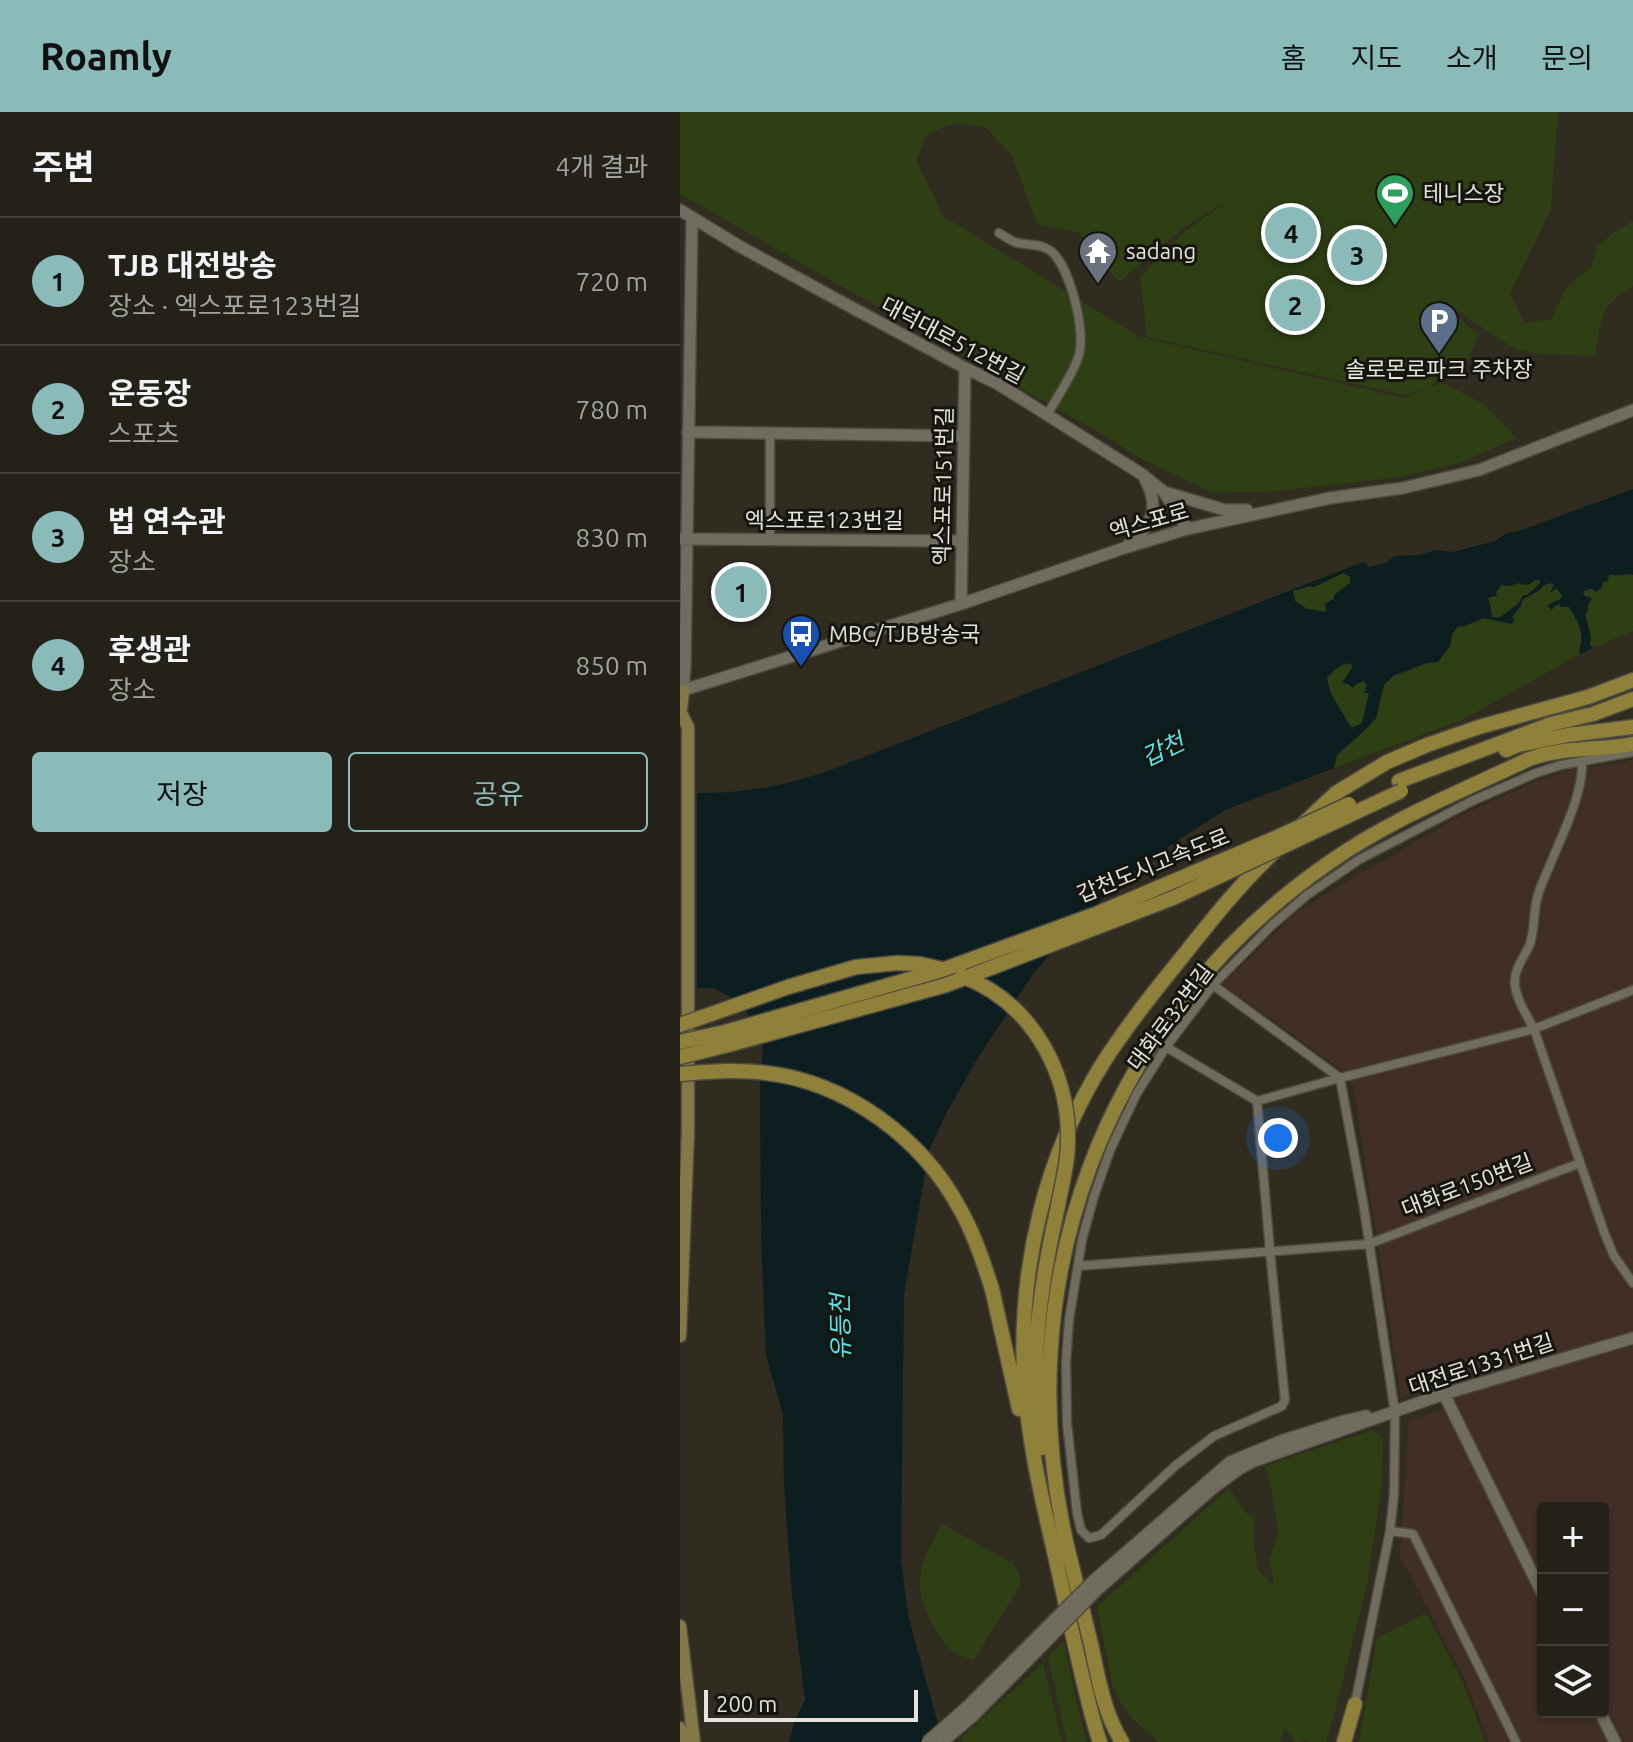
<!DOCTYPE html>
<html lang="ko">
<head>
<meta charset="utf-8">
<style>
  :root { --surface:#242118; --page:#302e25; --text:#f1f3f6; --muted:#a3a3a2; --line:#413e37; --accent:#8bbbb9 }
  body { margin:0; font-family:Ubuntu,"Noto Sans KR",sans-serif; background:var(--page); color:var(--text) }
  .controls { position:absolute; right:24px; bottom:24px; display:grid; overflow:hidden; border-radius:8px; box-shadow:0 2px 6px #0004 }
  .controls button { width:72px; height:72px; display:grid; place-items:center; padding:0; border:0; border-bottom:2px solid var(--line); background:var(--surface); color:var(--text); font:40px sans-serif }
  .scale { position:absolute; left:24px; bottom:20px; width:214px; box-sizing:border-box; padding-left:8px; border:4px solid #e5e3db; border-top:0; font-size:22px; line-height:28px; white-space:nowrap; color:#e5e3db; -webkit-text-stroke:6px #16150f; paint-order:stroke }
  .you { position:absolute; left:598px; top:1026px; width:28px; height:28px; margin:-20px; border:6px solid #fff; border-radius:50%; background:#1a73e8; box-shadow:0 0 0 12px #1a73e833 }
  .badge { display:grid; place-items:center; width:52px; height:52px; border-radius:50%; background:var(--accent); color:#111; font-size:26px; font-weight:700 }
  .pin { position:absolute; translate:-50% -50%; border:4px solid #fff; box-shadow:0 2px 8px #0006 }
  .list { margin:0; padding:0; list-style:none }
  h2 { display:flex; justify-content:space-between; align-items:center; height:104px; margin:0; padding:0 32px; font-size:34px }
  h2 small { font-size:26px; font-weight:400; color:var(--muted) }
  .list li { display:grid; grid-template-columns:52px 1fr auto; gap:24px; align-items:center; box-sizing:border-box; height:128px; padding:0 32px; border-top:2px solid var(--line) }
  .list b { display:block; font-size:30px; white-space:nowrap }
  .list p { margin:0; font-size:26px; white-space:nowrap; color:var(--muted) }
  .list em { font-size:26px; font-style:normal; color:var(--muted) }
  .actions { display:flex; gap:16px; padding:24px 32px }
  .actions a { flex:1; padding:18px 0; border:2px solid var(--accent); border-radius:8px; text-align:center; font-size:28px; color:var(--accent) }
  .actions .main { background:var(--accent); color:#111 }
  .icon { flex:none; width:44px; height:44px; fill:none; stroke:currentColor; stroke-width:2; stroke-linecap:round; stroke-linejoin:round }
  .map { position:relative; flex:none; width:953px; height:1630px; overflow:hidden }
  header { display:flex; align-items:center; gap:48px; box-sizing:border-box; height:112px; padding:0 40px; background:var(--accent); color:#111 }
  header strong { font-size:38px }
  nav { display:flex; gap:44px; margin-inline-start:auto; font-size:28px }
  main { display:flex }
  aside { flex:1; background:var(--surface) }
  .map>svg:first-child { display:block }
</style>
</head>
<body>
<header>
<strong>Roamly</strong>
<nav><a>홈</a><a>지도</a><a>소개</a><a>문의</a></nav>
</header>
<main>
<aside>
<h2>주변<small>4개 결과</small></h2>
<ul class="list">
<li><span class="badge">1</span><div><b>TJB 대전방송</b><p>장소 · 엑스포로123번길</p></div><em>720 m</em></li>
<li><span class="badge">2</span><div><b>운동장</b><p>스포츠</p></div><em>780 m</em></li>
<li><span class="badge">3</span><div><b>법 연수관</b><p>장소</p></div><em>830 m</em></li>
<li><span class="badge">4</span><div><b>후생관</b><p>장소</p></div><em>850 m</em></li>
</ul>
<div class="actions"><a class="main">저장</a><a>공유</a></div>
</aside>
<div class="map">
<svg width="953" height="1630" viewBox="0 0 953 1630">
  <rect width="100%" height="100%" fill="#302c20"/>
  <path fill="#412f27" d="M953,647V1630H943L923,1589V1396H863V1470L764,1271L721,1285L673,971L658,955L542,872L615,802L654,777L780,704L860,667L892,657L943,651Z
    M764,1297L863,1497V1600H913L928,1630H809L785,1567L720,1444L729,1308Z"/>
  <path fill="#2f3f14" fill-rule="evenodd" d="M0,0H878L871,97L830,182L844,210L871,208L886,176L912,154L918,134L932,122L953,109V174C915,197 925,205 914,244L863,242L837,238L757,186L799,223L787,249C769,251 761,261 751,275L763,271L802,291L837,326L782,350L721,365L596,379L533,381L454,343L437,331L0,82ZM276,11L305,15L332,44L357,112L399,121L439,170L503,116L551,87L504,120L460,165L467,225L723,283L747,277L724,286L460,225L263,104L236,48L248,21Z
    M663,461L670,465V471L654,483V487L649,489L647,500L627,497L615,489L613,479L630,474L634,475Z
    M929,462L942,464L949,462L953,463V519L913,536L909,533C911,521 905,513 905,502L907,501L908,493L903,480L913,477L915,480Z
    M855,468H860V471L838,492L819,506L812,505L810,490L807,488L822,473L829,474Z
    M873,471V475L870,477L877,476L882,484L880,488L869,495L872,497L879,492L884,495H889C901,511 902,523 900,542L782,608L654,656L657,643L686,617L696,606L704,573L713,564L747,551L758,550L770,534L772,522L778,515C801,512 801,499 829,512C838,494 851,474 873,471Z
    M670,551L673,554L662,571L676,572L684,569L689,581L682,611L674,615L670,614L650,580L647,566C654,558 659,553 670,551Z
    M693,1318L703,1326L701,1378L688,1467L656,1596L646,1630H631L625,1627L622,1630H615L605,1616L600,1630H478L453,1607L441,1591L433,1576L417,1495L549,1376L566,1401L574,1406L573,1428L578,1458L594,1474L589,1447L598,1424L594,1389L585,1354Z
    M262,1412L333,1451L338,1459L341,1472L294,1548C287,1546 277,1544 271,1538C256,1524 236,1485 240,1464C243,1445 253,1428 262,1412Z
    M746,1501L783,1570L805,1630H679L697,1526Z
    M384,1529L397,1594L407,1630H387L368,1545Z
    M363,1551L382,1630H283L281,1626Z"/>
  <path fill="#0c1e1f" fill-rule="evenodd" d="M953,377V463C946,460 937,466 929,462L928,469L923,470L922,475L916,480L913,477H908L903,480L904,484L910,485L912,487L908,493L907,501L905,502L911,524L910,533L913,536L900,542L899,538C906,523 897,507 889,495H881L879,492L874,494L872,498L869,495L867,496L869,492L879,488L882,484L877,476L870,481L874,473L872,471L864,473L860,478L842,488L841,494L832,505L834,508L832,512L803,506L785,514L778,515L772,522L770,534L758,550L747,551L713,564L704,573L696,606L686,617L657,643L654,656L545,698L475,743L432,778L393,816L353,862L296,949L267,1000L249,1038L224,1182L221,1448L229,1508L260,1619L266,1630H109L114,1611L125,1588L112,1483L104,1374L103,1303L86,1243L81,1126L80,973L83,936L69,903L50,885L33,876H0V681C56,682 95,677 148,659L683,450L689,455L706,451L715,444L739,443L756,438L773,440L815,429L827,421L842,418ZM663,461L670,465V471L654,483V487L645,492L646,500L627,497L615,489L613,479L630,474L634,475ZM855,468H860V471L847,483H843L838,492L819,506L812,505L810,490L808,487L810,485L817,484L816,480L822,473L829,474L838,471C844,474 851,473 855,468ZM670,551L673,554L662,571L668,572L673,576L676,572L684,569L687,573L684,581H689L682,611L674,615L670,614L650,580L647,566C654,558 659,553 670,551Z"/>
  <path fill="#302c20" d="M0,677H17V880H0Z"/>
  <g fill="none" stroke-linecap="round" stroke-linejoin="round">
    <defs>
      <path id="street" d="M319,121C324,124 330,128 335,130C346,134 361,131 371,139C390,155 406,219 399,243C393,263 377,285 367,303
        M90,429V322
        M953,640L881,653L856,661L792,689L680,747L627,783L591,814L533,873L486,935L457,981L431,1036L414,1084L402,1128L389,1208L386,1250L387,1311L397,1401L401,1418L409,1426L421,1423L495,1354L534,1324L602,1294L605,1288L590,1139L577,989L660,966L854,917L953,878
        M902,650C904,688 870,746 858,783C853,799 855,817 850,832C845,844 833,858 835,872C836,888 847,903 854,917L924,1120L934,1144L953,1171
        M533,873L660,966L683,1090L715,1301L714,1382L710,1419L675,1592
        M486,935L577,989
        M398,1154L689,1132L900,1051
        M710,1419L733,1422L836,1630"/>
      <path id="secondary" d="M0,98L59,134L169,194L285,256L318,272L463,363L484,380L507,417
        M8,320L284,324
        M484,380L545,398H567
        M1,427L282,429
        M449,432C473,413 480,395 465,367
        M281,492L285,256
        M0,579L281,492L444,436L507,417L650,386L723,376L799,358L953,298
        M3,579L5,554L12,106
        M764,1282L863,1483
        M413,1469L550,1350L601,1329L664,1309L686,1304
        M418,1477L533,1376L559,1357L574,1349L764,1282L953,1226
        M920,1600L935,1630"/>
      <path id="primary" d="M0,606L3,579
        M0,1224L8,1020V615L1,601
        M0,1514L14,1630
        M0,1616L2,1630"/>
      <path id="highway" d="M826,638L838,633L888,623L953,615
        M719,669L871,612L913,602L953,587
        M624,711L656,681L707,650L747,633L799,615L908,585L953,568
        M312,1177L339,1297
        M362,1336C348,1254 360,1174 378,1094
        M420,1630C413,1611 409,1591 404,1572C394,1530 385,1489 376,1448C362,1387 347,1326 344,1263C339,1154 365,1044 423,951C446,915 472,882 499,849C530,810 558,774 594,740
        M442,1630C424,1601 418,1565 411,1532C403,1501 396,1469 388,1438C325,1172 424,906 650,750C711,707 782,679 849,647C885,634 917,639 953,632
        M664,1630L675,1592"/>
    </defs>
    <use href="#street" stroke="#4d4a40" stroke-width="11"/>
    <use href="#secondary" stroke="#4d4a40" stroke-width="14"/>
    <use href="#primary" stroke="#4d4a40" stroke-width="15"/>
    <use href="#highway" stroke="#4d4a40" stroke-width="17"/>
    <use href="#street" stroke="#706c5e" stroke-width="8"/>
    <use href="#secondary" stroke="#706c5e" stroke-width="11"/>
    <use href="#primary" stroke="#837948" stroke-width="12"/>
    <use href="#highway" stroke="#8f8139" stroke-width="14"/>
    <defs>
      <path id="secondary-bridge" d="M247,1630L287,1595L413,1469
        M262,1630L293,1604L418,1477"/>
      <path id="highway-bridge" d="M282,864C355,892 395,968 387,1045C385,1062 381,1078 378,1094
        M0,913L108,875L176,855L217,851L240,852L262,857
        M0,930L45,920L262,858L416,802L593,727L669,692
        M0,945L48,933L266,873L493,786L721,679
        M0,962C28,960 57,957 86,961C166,970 242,1026 280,1097C294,1122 303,1149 312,1177"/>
    </defs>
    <use href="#secondary-bridge" stroke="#4d4a40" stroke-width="14" stroke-linecap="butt"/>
    <use href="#highway-bridge" stroke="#4d4a40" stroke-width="17" stroke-linecap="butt"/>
    <use href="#secondary-bridge" stroke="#706c5e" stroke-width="11"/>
    <use href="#highway-bridge" stroke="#8f8139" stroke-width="14"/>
  </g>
  <defs>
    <symbol id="stadium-pin" viewBox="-11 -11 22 30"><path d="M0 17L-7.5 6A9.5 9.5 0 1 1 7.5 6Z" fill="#2e9e5b" stroke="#16150f"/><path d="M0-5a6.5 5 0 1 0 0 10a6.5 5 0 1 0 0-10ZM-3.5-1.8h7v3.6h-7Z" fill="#fff"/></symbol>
    <symbol id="temple-pin" viewBox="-11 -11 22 30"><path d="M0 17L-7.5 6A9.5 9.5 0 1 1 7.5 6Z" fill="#6b7280" stroke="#16150f"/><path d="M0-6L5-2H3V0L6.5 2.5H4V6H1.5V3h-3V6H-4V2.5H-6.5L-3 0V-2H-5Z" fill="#fff"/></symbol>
    <symbol id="parking-pin" viewBox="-11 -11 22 30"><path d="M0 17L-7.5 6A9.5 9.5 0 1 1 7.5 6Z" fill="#5c6f8a" stroke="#16150f"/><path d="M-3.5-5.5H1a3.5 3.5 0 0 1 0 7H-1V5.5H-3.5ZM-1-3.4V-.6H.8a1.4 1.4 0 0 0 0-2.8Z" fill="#fff"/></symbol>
    <symbol id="bus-pin" viewBox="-11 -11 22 30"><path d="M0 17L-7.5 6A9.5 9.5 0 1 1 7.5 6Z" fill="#1a4fb4" stroke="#16150f"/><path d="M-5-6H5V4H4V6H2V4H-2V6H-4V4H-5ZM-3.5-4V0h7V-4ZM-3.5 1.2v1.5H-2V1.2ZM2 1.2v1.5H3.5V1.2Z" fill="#fff"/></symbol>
  </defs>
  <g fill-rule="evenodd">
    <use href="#stadium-pin" x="693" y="59" width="44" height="60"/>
    <use href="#temple-pin" x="396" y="117" width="44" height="60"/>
    <use href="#parking-pin" x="737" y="187" width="44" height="60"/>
    <use href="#bus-pin" x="99" y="500" width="44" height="60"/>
  </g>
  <g text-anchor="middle" stroke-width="6" stroke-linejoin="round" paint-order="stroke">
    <g font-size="22" fill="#e5e3db" stroke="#16150f" text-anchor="start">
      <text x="743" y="89">테니스장</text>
      <text x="446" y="147">sadang</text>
      <text x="759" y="265" text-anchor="middle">솔로몬로파크 주차장</text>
      <text x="149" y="530">MBC/TJB방송국</text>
    </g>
    <g font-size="22" fill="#e5e3db" stroke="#16150f">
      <text transform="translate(273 228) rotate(28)" y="8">대덕대로512번길</text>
      <text transform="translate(263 374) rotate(-89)" y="8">엑스포로151번길</text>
      <text x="144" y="416">엑스포로123번길</text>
      <text transform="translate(469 409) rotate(-16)" y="8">엑스포로</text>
      <text transform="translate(473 753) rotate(-22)" y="8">갑천도시고속도로</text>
      <text transform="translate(490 905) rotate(-53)" y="8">대화로32번길</text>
      <text transform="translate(787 1073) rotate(-21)" y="8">대화로150번길</text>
      <text transform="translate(801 1252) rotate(-18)" y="8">대전로1331번길</text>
    </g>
    <g font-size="24" font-style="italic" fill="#56e4e9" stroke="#16150f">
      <text transform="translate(483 638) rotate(-26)" y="8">갑천</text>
      <text transform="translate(161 1215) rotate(-91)" y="8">유등천</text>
    </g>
  </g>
</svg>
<div class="controls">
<button>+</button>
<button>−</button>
<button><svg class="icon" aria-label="layers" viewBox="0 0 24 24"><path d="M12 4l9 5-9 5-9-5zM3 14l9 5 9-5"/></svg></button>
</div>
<div class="scale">200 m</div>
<div class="you"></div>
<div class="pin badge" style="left:61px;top:480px">1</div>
<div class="pin badge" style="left:615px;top:193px">2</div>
<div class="pin badge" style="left:677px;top:143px">3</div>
<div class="pin badge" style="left:611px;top:121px">4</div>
</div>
</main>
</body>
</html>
